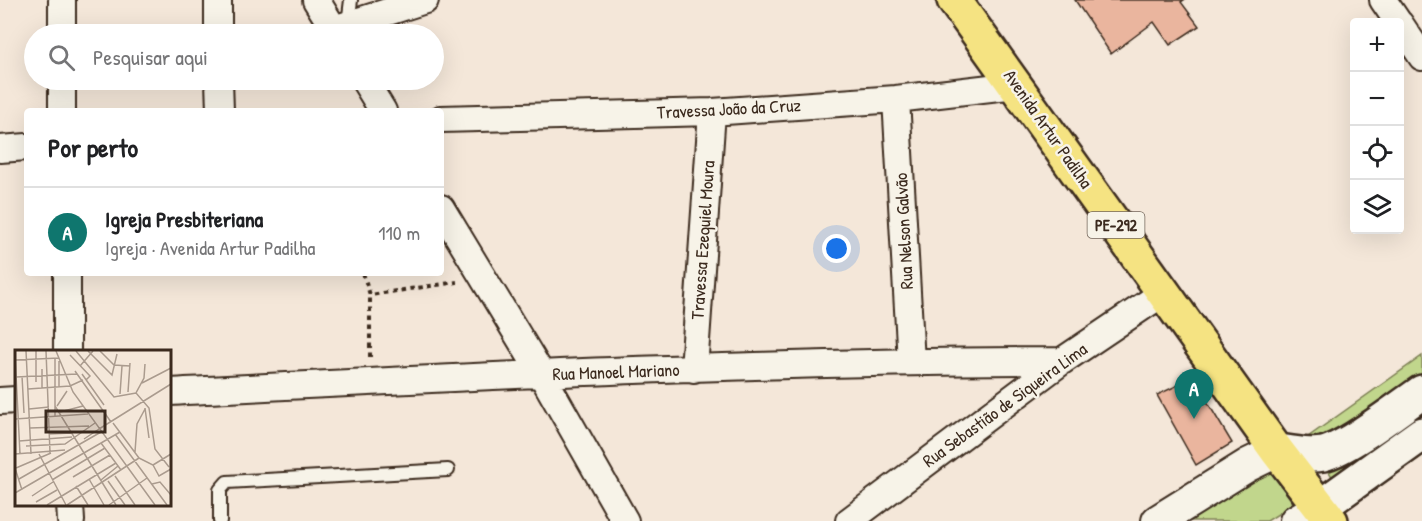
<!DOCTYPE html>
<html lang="pt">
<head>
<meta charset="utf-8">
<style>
  :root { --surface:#fff; --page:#f2f2f2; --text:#202124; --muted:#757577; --line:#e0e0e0; --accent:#0f766e }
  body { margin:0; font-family:"Patrick Hand",sans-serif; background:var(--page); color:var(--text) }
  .controls { position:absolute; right:18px; top:18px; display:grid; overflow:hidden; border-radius:6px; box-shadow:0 6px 24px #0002 }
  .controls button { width:54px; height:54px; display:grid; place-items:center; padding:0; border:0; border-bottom:2px solid var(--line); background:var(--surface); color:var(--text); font:30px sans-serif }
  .you { position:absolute; left:837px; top:249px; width:21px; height:21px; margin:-15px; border:4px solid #fff; border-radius:50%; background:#1a73e8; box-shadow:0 0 0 9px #1a73e833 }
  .badge { display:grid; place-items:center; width:39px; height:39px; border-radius:50%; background:var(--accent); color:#fff; font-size:20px; font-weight:700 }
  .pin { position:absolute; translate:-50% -50px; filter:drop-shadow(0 2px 3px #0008) }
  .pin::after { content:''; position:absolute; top:32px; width:21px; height:18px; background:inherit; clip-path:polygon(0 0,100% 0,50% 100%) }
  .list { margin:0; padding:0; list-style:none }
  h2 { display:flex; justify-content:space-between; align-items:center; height:78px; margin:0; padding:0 24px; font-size:26px }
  h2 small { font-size:20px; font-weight:400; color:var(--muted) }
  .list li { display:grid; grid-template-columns:39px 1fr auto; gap:18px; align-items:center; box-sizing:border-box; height:90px; padding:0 24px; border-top:2px solid var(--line) }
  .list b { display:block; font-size:22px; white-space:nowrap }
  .list p { margin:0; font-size:20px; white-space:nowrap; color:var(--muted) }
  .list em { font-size:20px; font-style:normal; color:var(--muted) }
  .icon { flex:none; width:33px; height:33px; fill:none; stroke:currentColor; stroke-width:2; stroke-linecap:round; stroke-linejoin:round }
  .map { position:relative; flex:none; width:1422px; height:521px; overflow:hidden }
  .search { position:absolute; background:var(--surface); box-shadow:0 6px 24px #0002; left:24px; top:24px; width:420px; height:66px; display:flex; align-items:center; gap:15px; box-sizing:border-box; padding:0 21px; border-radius:33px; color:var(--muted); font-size:22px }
  .panel { position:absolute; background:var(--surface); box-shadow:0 6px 24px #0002; left:24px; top:108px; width:420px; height:168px; border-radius:6px }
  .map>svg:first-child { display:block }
</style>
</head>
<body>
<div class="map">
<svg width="1422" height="521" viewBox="0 0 1422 521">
  <rect width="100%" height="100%" fill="#f4e7d9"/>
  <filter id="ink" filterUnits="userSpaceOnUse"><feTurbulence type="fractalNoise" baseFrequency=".0167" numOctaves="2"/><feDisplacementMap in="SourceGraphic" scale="12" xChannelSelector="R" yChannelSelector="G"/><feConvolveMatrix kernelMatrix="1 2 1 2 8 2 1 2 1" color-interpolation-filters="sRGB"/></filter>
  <g filter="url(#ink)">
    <path fill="#c1d68c" stroke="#7e8055" stroke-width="1.5" d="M1422,356V456L1349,505L1308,437Z
      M1269,469L1294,504L1267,521H1184Z"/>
    <path fill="#eab59e" stroke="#3b2a1e" stroke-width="1.5" d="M1075,0H1184L1181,2L1199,26L1170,45L1154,22L1111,54Z
      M1193,378L1232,443L1196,465L1157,395Z"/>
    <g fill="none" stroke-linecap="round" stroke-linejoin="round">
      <defs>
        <path id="service" d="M348,24L351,0
          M220,521V490L227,482L448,470"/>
        <path id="minor" d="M62,0V34
          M218,0V34
          M316,0L337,34
          M1383,0L1398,22
          M1400,24L1422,57
          M334,29L425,0
          M62,80V111
          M219,80L220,111
          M364,80L383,111
          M896,99L911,362
          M441,119L712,112L896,99L1016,85
          M0,149L27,147
          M441,208L542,375L625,521
          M67,273V352
          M694,369L712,112
          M170,392C467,377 764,361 1062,361
          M0,401L16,400
          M70,504L71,521
          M849,521L1062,361L1163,293"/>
        <path id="tertiary" d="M1158,521L1248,465L1277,451
          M1296,521L1320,507"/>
        <path id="secondary" d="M1277,451C1291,452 1309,457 1323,454C1348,448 1399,408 1422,392
          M1320,507L1422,434"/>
        <path id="primary" d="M954,0L1277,451L1331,521"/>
      </defs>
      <use href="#service" stroke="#3b2a1e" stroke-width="16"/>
      <use href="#minor" stroke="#3b2a1e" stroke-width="30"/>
      <use href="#tertiary" stroke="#3b2a1e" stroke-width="36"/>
      <use href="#secondary" stroke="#3b2a1e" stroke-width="38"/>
      <use href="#primary" stroke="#3b2a1e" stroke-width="38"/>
      <path stroke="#3b2a1e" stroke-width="4" stroke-dasharray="4.5 4.5" stroke-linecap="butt" d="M363,273L370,295L457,282
        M370,357V295"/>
      <use href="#service" stroke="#f7f3e8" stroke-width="12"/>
      <use href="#minor" stroke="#f7f3e8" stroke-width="26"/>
      <use href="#tertiary" stroke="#f7f3e8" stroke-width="32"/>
      <use href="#secondary" stroke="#f7f3e8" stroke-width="33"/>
      <use href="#primary" stroke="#f5e382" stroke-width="33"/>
    </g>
  </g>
  <g text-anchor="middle" stroke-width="5" stroke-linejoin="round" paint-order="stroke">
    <rect fill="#f7f3e8" stroke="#73665b" stroke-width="1.5" x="1087.5" y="212" width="57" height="26" rx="4.5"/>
    <g font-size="16" font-weight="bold" fill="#3b2a1e">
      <text x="1116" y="231">PE-292</text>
    </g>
    <g font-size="18" fill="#3b2a1e" stroke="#f7f3e8">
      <text transform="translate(729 109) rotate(-3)" y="6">Travessa João da Cruz</text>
      <text transform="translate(1048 129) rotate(55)" y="6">Avenida Artur Padilha</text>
      <text transform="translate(904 231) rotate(-93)" y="6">Rua Nelson Galvão</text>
      <text transform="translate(703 240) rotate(-86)" y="6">Travessa Ezequiel Moura</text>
      <text transform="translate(616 372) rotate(-2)" y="6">Rua Manoel Mariano</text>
      <text transform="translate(1005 405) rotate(-36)" y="6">Rua Sebastião de Siqueira Lima</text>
    </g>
  </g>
  <g transform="translate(15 350)">
    <rect width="156" height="156" fill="#f4e7d9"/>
    <path fill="none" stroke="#aa9b8e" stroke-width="1.5" d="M11,1L16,104M21,1V32M31,1L35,103M41,1L58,42L140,155M61,1L99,47L121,43M73,1L97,25L102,4M85,1L99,15L115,16M0,4L5,104M55,5L75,26L71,30M40,9V37M0,10L44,8M130,14L129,28L121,43L134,58L140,99L154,117M65,16L78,1M27,19V38M60,21L96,72M67,24L89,55M7,26L9,63M1,27L62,24M127,33L156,18M40,37V66M44,37V11M13,39L55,36L68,30M113,42L115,13M105,44L107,16M40,56L101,155M42,56L52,41M130,58L134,88M14,59L34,57M45,62L68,56M0,69L73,64M98,73L124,108M15,78L74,76M84,79L156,34M34,84L57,83M100,84L152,155M69,89L84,79M4,91L57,87M86,93L106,120M11,96L50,94L80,73M120,102L122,74L130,59M0,104L50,100M24,104L51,155M124,108L138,115L144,126L156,119M138,115L156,104M0,118L7,140M1,118L36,103M100,126L120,155M58,127L95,105M4,129L86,82M74,129L89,155M37,130L90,98M86,130L103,116M93,131L110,155M137,134L145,132L156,145M61,136L73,155M0,143L105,82M17,146L38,132M21,152L42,140M32,155L101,113M52,155L124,108M94,155L132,128"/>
    <path fill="#3b2a1e" fill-opacity="0.15" stroke="#3b2a1e" stroke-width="3" d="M31,61H90V82H31Z"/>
    <rect width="156" height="156" fill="none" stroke="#3b2a1e" stroke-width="3"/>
  </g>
</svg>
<div class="controls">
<button>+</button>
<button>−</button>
<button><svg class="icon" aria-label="locate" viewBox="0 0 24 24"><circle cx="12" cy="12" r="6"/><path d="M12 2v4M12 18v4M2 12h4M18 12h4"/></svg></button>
<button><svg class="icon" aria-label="layers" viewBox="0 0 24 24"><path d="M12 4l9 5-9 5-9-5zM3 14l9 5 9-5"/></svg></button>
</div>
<div class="you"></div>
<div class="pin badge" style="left:1194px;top:419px">A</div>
<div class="search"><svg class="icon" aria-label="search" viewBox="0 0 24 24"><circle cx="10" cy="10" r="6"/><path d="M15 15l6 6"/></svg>Pesquisar aqui</div>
<section class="panel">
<h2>Por perto<small></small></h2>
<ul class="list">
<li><span class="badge">A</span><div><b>Igreja Presbiteriana</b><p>Igreja · Avenida Artur Padilha</p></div><em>110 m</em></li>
</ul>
</section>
</div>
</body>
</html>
